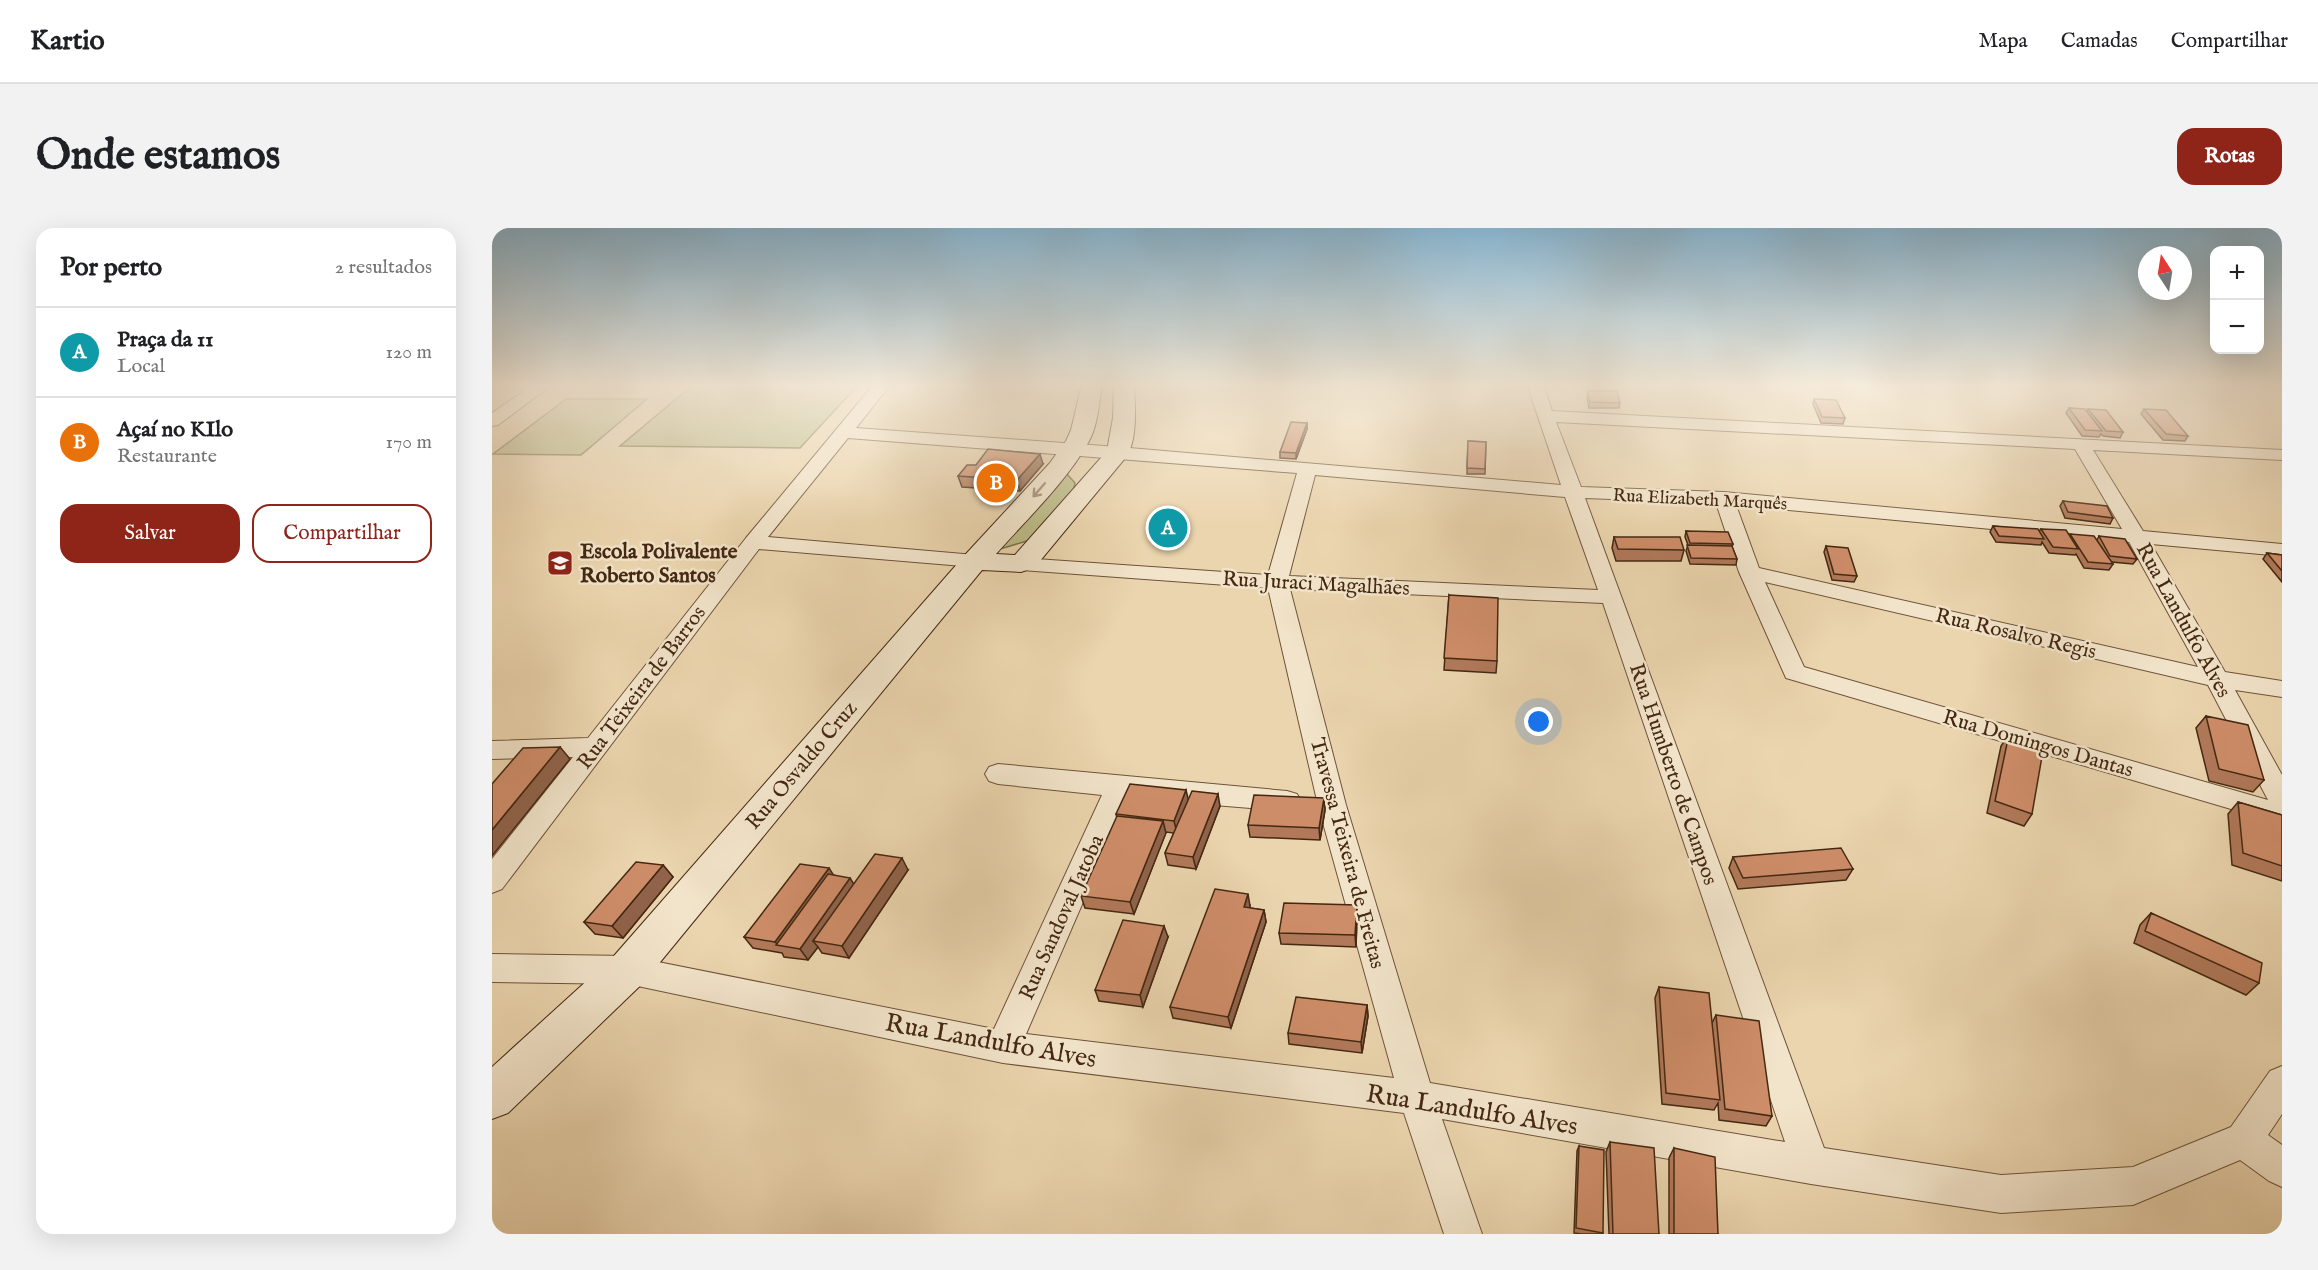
<!DOCTYPE html>
<html lang="pt">
<head>
<meta charset="utf-8">
<style>
  :root { --surface:#fff; --page:#f2f2f2; --text:#202124; --muted:#757577; --line:#e0e0e0; --accent:#8f2418 }
  body { margin:0; font-family:"IM FELL English",serif; background:var(--page); color:var(--text) }
  .controls { position:absolute; right:18px; top:18px; display:grid; overflow:hidden; border-radius:12px; box-shadow:0 6px 24px #0002 }
  .controls button { width:54px; height:54px; display:grid; place-items:center; padding:0; border:0; border-bottom:2px solid var(--line); background:var(--surface); color:var(--text); font:30px sans-serif }
  .compass { position:absolute; left:1646px; top:18px; width:54px; height:54px; border-radius:50%; background:var(--surface); box-shadow:0 6px 24px #0002; rotate:348deg }
  .you { position:absolute; left:1047px; top:494px; width:21px; height:21px; margin:-15px; border:4px solid #fff; border-radius:50%; background:#1a73e8; box-shadow:0 0 0 9px #1a73e833 }
  .badge { display:grid; place-items:center; width:39px; height:39px; border-radius:50%; background:var(--accent); color:#fff; font-size:20px; font-weight:700 }
  .pin { position:absolute; translate:-50% -50%; border:3px solid #fff; box-shadow:0 2px 6px #0006 }
  .list { margin:0; padding:0; list-style:none }
  h2 { display:flex; justify-content:space-between; align-items:center; height:78px; margin:0; padding:0 24px; font-size:26px }
  h2 small { font-size:20px; font-weight:400; color:var(--muted) }
  .list li { display:grid; grid-template-columns:39px 1fr auto; gap:18px; align-items:center; box-sizing:border-box; height:90px; padding:0 24px; border-top:2px solid var(--line) }
  .list b { display:block; font-size:22px; white-space:nowrap }
  .list p { margin:0; font-size:20px; white-space:nowrap; color:var(--muted) }
  .list em { font-size:20px; font-style:normal; color:var(--muted) }
  .actions { display:flex; gap:12px; padding:18px 24px }
  .actions a { flex:1; padding:14px 0; border:2px solid var(--accent); border-radius:18px; text-align:center; font-size:21px; color:var(--accent) }
  .actions .main { background:var(--accent); color:#fff }
  .map { position:relative; flex:none; width:1790px; height:1006px; overflow:hidden; border-radius:18px }
  header { display:flex; align-items:center; gap:36px; box-sizing:border-box; height:84px; padding:0 30px; background:var(--surface); border-bottom:2px solid var(--line) }
  header strong { font-size:28px }
  nav { display:flex; gap:33px; margin-inline-start:auto; font-size:21px }
  .intro { display:flex; align-items:center; justify-content:space-between; box-sizing:border-box; height:144px; padding:0 36px }
  h1 { margin:0; font-size:42px }
  .button { padding:15px 27px; border-radius:18px; background:var(--accent); color:#fff; font-size:21px; font-weight:700 }
  main { display:flex; gap:36px; padding:0 36px }
  aside { flex:1; background:var(--surface); border-radius:18px; box-shadow:0 6px 24px #0002 }
  .map>svg:first-child { display:block }
</style>
</head>
<body>
<header>
<strong>Kartio</strong>
<nav><a>Mapa</a><a>Camadas</a><a>Compartilhar</a></nav>
</header>
<div class="intro"><h1>Onde estamos</h1><a class="button">Rotas</a></div>
<main>
<aside>
<h2>Por perto<small>2 resultados</small></h2>
<ul class="list">
<li><span class="badge" style="background:#0f9aa8">A</span><div><b>Praça da 11</b><p>Local</p></div><em>120 m</em></li>
<li><span class="badge" style="background:#e8710a">B</span><div><b>Açaí no KIlo</b><p>Restaurante</p></div><em>170 m</em></li>
</ul>
<div class="actions"><a class="main">Salvar</a><a>Compartilhar</a></div>
</aside>
<div class="map">
<svg width="1790" height="1006" viewBox="0 0 1790 1006">
  <rect width="100%" height="100%" fill="#ebd5ae"/>
  <filter id="stains"><feTurbulence type="fractalNoise" baseFrequency=".00333" numOctaves="4"/><feColorMatrix values="0 0 0 0 .2 0 0 0 0 .09 0 0 0 0 .02 0 0 0 .5 -.17"/></filter>
  <radialGradient id="worn" r=".72"><stop offset=".6" stop-color="#630" stop-opacity="0"/><stop offset="1" stop-color="#630" stop-opacity=".3"/></radialGradient>
  <path fill="#bcbc87" stroke="#80724c" stroke-width="1.5" d="M202,156H367L308,220L128,218Z
    M74,171H155L89,227L1,226Z
    M574,245L583,255L581,264L538,312L508,321Z"/>
  <g fill="none" stroke-linecap="round" stroke-linejoin="round">
    <defs>
      <path id="minor" d="M42,156H61L6,197L0,198V185Z
        M382,156H399L364,200L626,219L1069,257L1035,156H1051L1060,183L1790,222V232L1601,222L1651,303L1790,316V328L1659,316L1733,444L1790,453V469L1743,462L1790,547V596L1294,450L1247,344L1224,275L1093,270L1332,920L1509,947L1641,939L1739,899L1778,843L1790,838V886L1776,907L1790,917V959L1777,953L1748,932L1641,977L1509,985L1319,956L950,891L990,1006H952L912,885L511,835L136,756L0,754V726L136,728L502,801L610,567L506,556L497,553L493,546L497,539L506,536L795,563L805,566L809,573L805,580L795,583L636,570L534,806L902,850L826,577L776,360L529,342L522,340L518,336L522,332L529,330L776,347L805,245L356,210L276,309L483,327L490,329L493,333L490,337L483,339L267,321L10,661L0,665V631L81,529L0,531V513L96,510L254,310ZM1064,194L1583,221L1630,301L1232,264L1089,259ZM823,247L1073,269L1106,362L797,348ZM1244,277L1637,314L1706,439L1267,340ZM1273,354L1716,457L1776,572L1312,439ZM798,361L1111,375L1293,914L938,855L854,577Z"/>
      <path id="secondary" d="M590,156H610C607,175 606,198 596,215C574,254 534,292 504,326L523,327L615,223L621,190L622,156H642C643,176 646,212 634,229L543,339L529,344L490,342L151,755L16,885L0,891V839L121,729L473,327L557,236L574,213L579,202Z"/>
    </defs>
    <use href="#minor" stroke="#6e5339" stroke-width="2"/>
    <use href="#secondary" stroke="#442812" stroke-width="2"/>
    <use href="#minor" fill="#f2e4ca" fill-rule="evenodd"/>
    <use href="#secondary" fill="#f2e4ca" fill-rule="evenodd"/>
  </g>
  <path fill="#b1795a" stroke="#442812" stroke-width="1.5" d="M1096,163L1128,175L1127,180H1097L1095,168Z
    M1322,171L1353,190L1351,196L1329,195L1321,176Z
    M1577,180L1595,183L1596,181L1631,204L1628,210L1611,208L1609,206L1607,209L1590,208L1574,185Z
    M1652,181L1696,208L1693,213L1671,212L1649,186Z
    M815,195V201L804,231L788,230V224Z
    M976,213L994,214L993,246H975Z
    M551,236L528,263L470,259L466,248Z
    M1571,273L1621,290L1618,296L1573,290L1568,278Z
    M1501,298L1547,303L1549,301L1577,308L1578,306L1605,312L1607,308L1645,331L1641,336L1619,334L1621,336L1617,342L1592,340L1584,326L1583,327L1557,325L1550,314L1549,317L1504,314L1498,304Z
    M1194,303L1241,316L1240,319L1245,331L1244,337L1198,336L1194,323L1196,317L1193,309Z
    M1122,309L1192,322L1189,333H1124L1120,320Z
    M1334,318L1365,348L1362,354L1340,352L1332,324Z
    M1775,325L1790,327V354L1771,331Z
    M957,367L1005,433L1004,445L952,442Z
    M1714,488L1772,552L1761,564L1717,553L1704,500Z
    M1517,506L1540,586L1532,598L1495,585L1509,518Z
    M832,570L833,582L828,612L758,609L756,597Z
    M696,571L728,578L704,641L676,637L673,625L682,605L674,604L642,686L593,680L589,668L625,590L624,586Z
    M1746,574L1790,587V653L1740,637L1736,586Z
    M1241,629L1361,641L1354,652L1246,661L1237,640Z
    M171,637L181,649L131,710L103,706L92,694Z
    M416,642L357,730L330,725L326,719L316,732L292,729L290,725L261,720L252,709L342,647L362,656Z
    M758,678V680L772,682L774,694L739,800L681,790L678,779Z
    M1659,685L1767,755L1754,767L1642,715L1648,697Z
    M865,689L864,719L789,716L787,705Z
    M676,709L651,779L607,773L603,762Z
    M1167,759L1220,795L1224,787L1280,888L1274,898L1227,892L1226,875L1222,882L1170,876L1163,770Z
    M875,777L876,788L870,825L797,816L796,805Z
    M1118,914L1167,1006H1117L1114,924Z
    M1087,918L1111,1005L1110,1006H1090L1082,1005L1085,923Z
    M1182,920L1226,1006H1177V930Z"/>
  <path fill="#90634a" stroke="#442812" stroke-width="1.5" d="M815,195V201L804,231V225Z
    M548,226L551,236L528,263L525,252Z
    M68,519L78,531L0,628V602Z
    M694,562L697,574L685,605L682,593Z
    M726,566L728,578L704,641L701,629Z
    M832,570L833,582L828,612L827,600Z
    M671,593L674,605L642,686L638,674Z
    M410,630L416,642L357,730L350,718Z
    M171,637L181,649L131,710L120,698Z
    M337,640L344,651L286,717L283,714Z
    M358,650L365,661L321,713L326,719L316,732L308,721Z
    M756,666L758,678L754,690L752,679Z
    M865,677V689L864,719L863,707Z
    M772,682L774,694L739,800L736,789Z
    M672,698L676,709L651,779L648,767Z
    M875,777L876,788L870,825L869,814Z"/>
  <path fill="#ce8d69" stroke="#442812" stroke-width="1.5" d="M1096,163H1125L1128,175L1098,174Z
    M1322,171L1344,172L1353,190L1330,189Z
    M1577,180L1593,181L1610,203L1593,202Z
    M1596,181L1614,182L1631,204L1614,203Z
    M1652,181L1674,182L1696,208L1674,206Z
    M799,194L815,195L804,225L788,224Z
    M976,213L994,214L993,241L975,240Z
    M496,221L548,226L525,252L466,248L475,237H484Z
    M1571,273L1615,278L1621,290L1576,284Z
    M1501,298L1546,301L1552,311L1507,308Z
    M1549,301L1574,302L1586,321L1561,319Z
    M1194,303L1236,304L1241,316L1198,315Z
    M1578,306L1602,308L1621,336L1596,334Z
    M1607,308L1633,311L1645,331L1618,328Z
    M1122,309H1188L1192,322L1126,321Z
    M1195,317L1240,318L1245,331L1199,330Z
    M1334,318L1356,320L1365,348L1342,346Z
    M1775,325L1790,327V343Z
    M957,367L1006,370L1005,433L952,430Z
    M1714,488L1756,497L1772,552L1727,541Z
    M1517,506L1552,517L1540,586L1503,573Z
    M68,519L0,602V556L31,520Z
    M638,556L694,562L682,593L624,586Z
    M700,563L726,566L701,629L673,625Z
    M762,567L832,570L827,600L756,597Z
    M1746,574L1790,587V638L1751,625Z
    M625,588L671,593L638,674L589,668Z
    M1349,620L1361,641L1251,650L1241,629Z
    M383,626L410,630L350,718L321,713Z
    M144,634L171,637L120,698L92,694Z
    M308,636L337,640L283,714L252,709Z
    M336,646L358,650L308,721L284,717Z
    M723,661L756,666L752,679L772,682L736,789L678,779Z
    M792,675L865,677L863,707L787,705Z
    M1659,685L1770,735L1767,755L1653,703Z
    M631,692L672,698L648,767L603,762Z
    M1167,759L1217,765L1228,872L1174,865Z
    M804,769L875,777L869,814L796,805Z
    M1224,787L1267,793L1280,888L1233,881Z
    M1118,914L1162,920L1167,1006H1121Z
    M1087,918L1112,922L1111,1005L1084,1000Z
    M1182,920L1223,929L1226,1006H1182Z"/>
  <defs><path id="oneway-shaft" d="M-6 0H5M1.5-3L5.5 0L1.5 3" fill="none" stroke-width="1.6" stroke-linecap="round" stroke-linejoin="round" transform="scale(1.5)"/></defs>
  <use stroke="#9b866e" href="#oneway-shaft" transform="translate(547 262) rotate(131)"/>
  <linearGradient id="sky" x2="0" y2="1"><stop stop-color="#88b6d2"/><stop offset="0.53" stop-color="#f6ecdb"/><stop offset="1" stop-color="#f6ecdb" stop-opacity="0"/></linearGradient>
  <rect width="1790" height="297" fill="url(#sky)"/>
  <defs>
    <symbol id="school-square" viewBox="-11 -11 22 22"><rect x="-9" y="-9" width="18" height="18" rx="4" fill="#8f2418" stroke="#f2e4ca"/><path d="M0-5L7-2L0 1L-7-2ZM-4 1L0 2.5L4 1V4Q0 6-4 4Z" fill="#fff"/></symbol>
  </defs>
  <g fill-rule="evenodd">
    <use href="#school-square" x="53" y="320" width="30" height="30"/>
  </g>
  <g text-anchor="middle" stroke-width="5" stroke-linejoin="round" paint-order="stroke">
    <g font-size="18" fill="#442812" stroke="#f2e4ca">
      <text transform="translate(1208 271) rotate(3)" y="6">Rua Elizabeth Marquês</text>
    </g>
    <g font-size="21" font-weight="bold" fill="#442812" stroke="#f2e4ca" text-anchor="start">
      <text x="88" y="330">Escola Polivalente<tspan x="88" dy="24">Roberto Santos</tspan></text>
    </g>
    <g font-size="21" fill="#442812" stroke="#f2e4ca">
      <text transform="translate(824 355) rotate(3)" y="7">Rua Juraci Magalhães</text>
      <text transform="translate(1692 392) rotate(61)" y="7">Rua Landulfo Alves</text>
      <text transform="translate(1524 405) rotate(13)" y="7">Rua Rosalvo Regis</text>
      <text transform="translate(149 459) rotate(-53)" y="7">Rua Teixeira de Barros</text>
      <text transform="translate(1546 515) rotate(16)" y="7">Rua Domingos Dantas</text>
      <text transform="translate(309 537) rotate(-50)" y="7">Rua Osvaldo Cruz</text>
      <text transform="translate(1182 546) rotate(71)" y="7">Rua Humberto de Campos</text>
      <text transform="translate(856 625) rotate(75)" y="7">Travessa Teixeira de Freitas</text>
      <text transform="translate(569 689) rotate(-66)" y="7">Rua Sandoval Jatoba</text>
    </g>
    <g font-size="26" fill="#442812" stroke="#f2e4ca">
      <text transform="translate(499 812) rotate(10)" y="9">Rua Landulfo Alves</text>
      <text transform="translate(980 881) rotate(9)" y="9">Rua Landulfo Alves</text>
    </g>
  </g>
  <rect width="100%" height="100%" filter="url(#stains)"/>
  <rect width="100%" height="100%" fill="url(#worn)"/>
</svg>
<div class="controls">
<button>+</button>
<button>−</button>
</div>
<svg class="compass" viewBox="-18 -18 36 36"><path d="M0-13l5 13h-10z" fill="#e53935"/><path d="M0 13l5-13h-10z" fill="#757577"/></svg>
<div class="you"></div>
<div class="pin badge" style="left:676px;top:300px;background:#0f9aa8">A</div>
<div class="pin badge" style="left:504px;top:255px;background:#e8710a">B</div>
</div>
</main>
</body>
</html>
